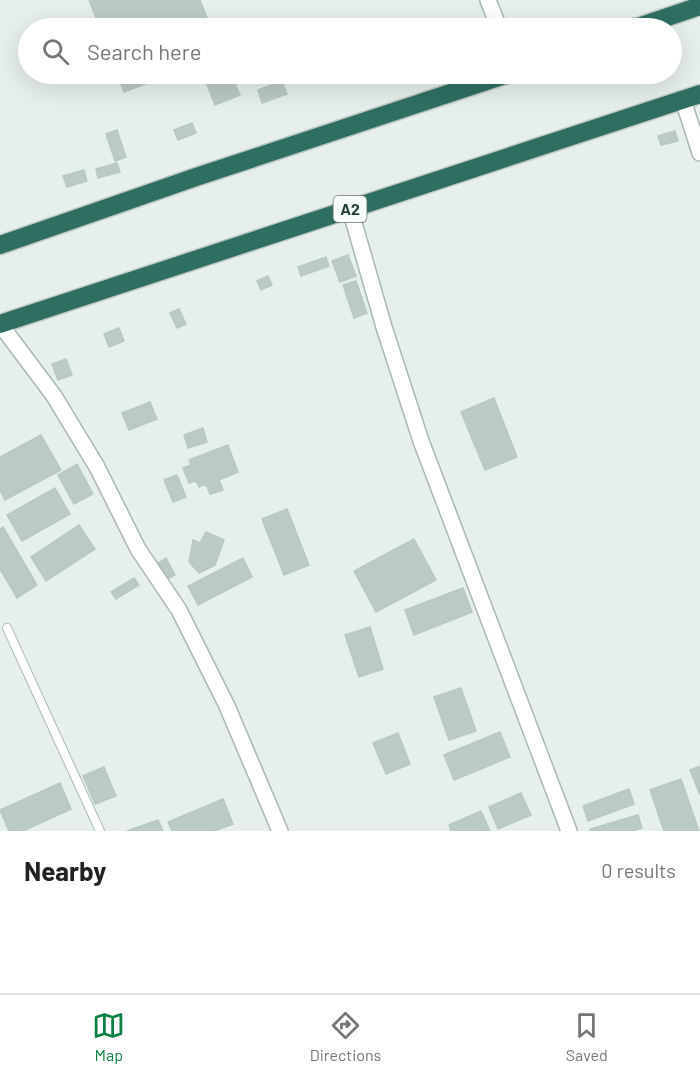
<!DOCTYPE html>
<html lang="en">
<head>
<meta charset="utf-8">
<style>
  :root { --surface:#fff; --page:#f6f6f6; --text:#222; --muted:#767676; --line:#e0e0e0; --accent:#0b8043 }
  body { margin:0; font-family:Barlow,sans-serif; background:var(--page); color:var(--text) }
  .list { margin:0; padding:0; list-style:none }
  h2 { display:flex; justify-content:space-between; align-items:center; height:78px; margin:0; padding:0 24px; font-size:26px }
  h2 small { font-size:20px; font-weight:400; color:var(--muted) }
  .icon { flex:none; width:33px; height:33px; fill:none; stroke:currentColor; stroke-width:2; stroke-linecap:round; stroke-linejoin:round }
  .map { position:relative; flex:none; width:700px; height:831px; overflow:hidden }
  .search { position:absolute; background:var(--surface); box-shadow:0 6px 24px #0002; left:18px; right:18px; top:18px; height:66px; display:flex; align-items:center; gap:15px; box-sizing:border-box; padding:0 21px; border-radius:33px; color:var(--muted); font-size:22px }
  .sheet { height:162px; background:var(--surface) }
  nav { display:flex; justify-content:space-around; align-items:center; box-sizing:border-box; height:84px; border-top:2px solid var(--line); background:var(--surface); font-size:16px; color:var(--muted) }
  nav a { display:grid; justify-items:center; gap:3px }
  nav .on { color:var(--accent) }
  .map>svg:first-child { display:block }
</style>
</head>
<body>
<div class="map">
<svg width="700" height="831" viewBox="0 0 700 831">
  <rect width="100%" height="100%" fill="#e6efeb"/>
  <path fill="#bbcac4" stroke="#b8c9c2" stroke-width="1.5" d="M89,0H200L211,28H100Z
    M380,22L383,28H367V27Z
    M117,74H171L124,92Z
    M203,74H231L240,95L215,105Z
    M282,81L287,94L262,103L258,90Z
    M192,123L196,133L178,140L174,130Z
    M117,130L126,157L115,161L106,134Z
    M675,131L678,141L661,145L658,136Z
    M117,163L120,172L98,178L96,169Z
    M84,170L87,181L67,187L63,176Z
    M348,255L356,276L340,282L332,261Z
    M326,257L329,266L301,276L298,267Z
    M268,276L272,285L261,290L257,281Z
    M356,281L367,313L354,318L343,285Z
    M179,309L186,324L177,328L170,313Z
    M119,328L124,341L109,347L104,334Z
    M66,359L72,375L58,380L52,364Z
    M494,398L517,457L485,470L461,412Z
    M150,402L157,419L129,430L122,413Z
    M203,428L207,442L188,448L184,435Z
    M41,435L61,470L5,500L0,490V457Z
    M228,445L238,472L219,480L223,490L210,494L206,484L199,487L196,481L189,483L183,468L191,465L189,460Z
    M77,464L93,494L74,504L58,475Z
    M177,475L186,497L173,502L164,480Z
    M55,488L70,514L22,541L7,515Z
    M287,509L309,565L284,575L262,519Z
    M79,525L95,549L46,581L31,557Z
    M3,527L37,585L17,598L0,569V529Z
    M206,532L224,540L215,565L199,573L189,562L193,540L200,543Z
    M414,539L436,580L376,612L354,571Z
    M166,558L175,575L167,579L158,563Z
    M243,558L252,577L198,605L188,586Z
    M134,578L139,585L116,599L111,592Z
    M463,588L472,612L414,635L405,610Z
    M370,627L383,669L359,677L345,635Z
    M461,688L476,731L449,740L434,697Z
    M500,732L510,757L454,780L444,755Z
    M398,733L410,764L386,774L373,743Z
    M700,766V795L690,770Z
    M104,767L116,796L95,804L83,776Z
    M681,779L699,831H664L650,790Z
    M60,783L71,809L23,831H9L0,810Z
    M629,789L634,804L588,821L583,806Z
    M521,793L531,815L498,829L489,807Z
    M223,799L233,824L214,831H172L168,822Z
    M481,811L490,831H451L449,825Z
    M638,815L642,828L633,831H590V829Z
    M158,820L163,831H127Z"/>
  <g fill="none" stroke-linecap="round" stroke-linejoin="round">
    <defs>
      <path id="lane" d="M7,628L100,831"/>
      <path id="street" d="M488,0L499,28
        M683,100L700,153
        M350,209L384,327L421,441L569,831
        M0,324L54,396L97,467L138,549L179,610L227,706L280,831"/>
      <path id="highway" d="M635,28L700,6
        M0,245L196,177L508,74
        M0,324L700,94"/>
    </defs>
    <use href="#lane" stroke="#a8b8b2" stroke-width="10"/>
    <use href="#street" stroke="#a8b8b2" stroke-width="18"/>
    <use href="#highway" stroke="#c2cac8" stroke-width="21"/>
    <use href="#lane" stroke="#fff" stroke-width="8"/>
    <use href="#street" stroke="#fff" stroke-width="15"/>
    <use href="#highway" stroke="#2f6f62" stroke-width="18"/>
  </g>
  <g text-anchor="middle" stroke-width="4.5" stroke-linejoin="round" paint-order="stroke">
    <rect fill="#f7fbf9" stroke="#637a73" stroke-width="1.5" x="333.5" y="196" width="33" height="26" rx="4.5"/>
    <g font-size="16" font-weight="bold" fill="#24423a">
      <text x="350" y="215">A2</text>
    </g>
  </g>
</svg>
<div class="search"><svg class="icon" aria-label="search" viewBox="0 0 24 24"><circle cx="10" cy="10" r="6"/><path d="M15 15l6 6"/></svg>Search here</div>
</div>
<section class="sheet">
<h2>Nearby<small>0 results</small></h2>
<ul class="list">
</ul>
</section>
<nav>
<a class="on"><svg class="icon" aria-label="map" viewBox="0 0 24 24"><path d="M3 6l6-2 6 2 6-2v14l-6 2-6-2-6 2zM9 4v14M15 6v14"/></svg>Map</a>
<a><svg class="icon" aria-label="directions" viewBox="0 0 24 24"><path d="M12 3l9 9-9 9-9-9zM9 14v-3h6M13 9l2 2-2 2"/></svg>Directions</a>
<a><svg class="icon" aria-label="saved" viewBox="0 0 24 24"><path d="M7 4h10v16l-5-4-5 4z"/></svg>Saved</a>
</nav>
</body>
</html>
